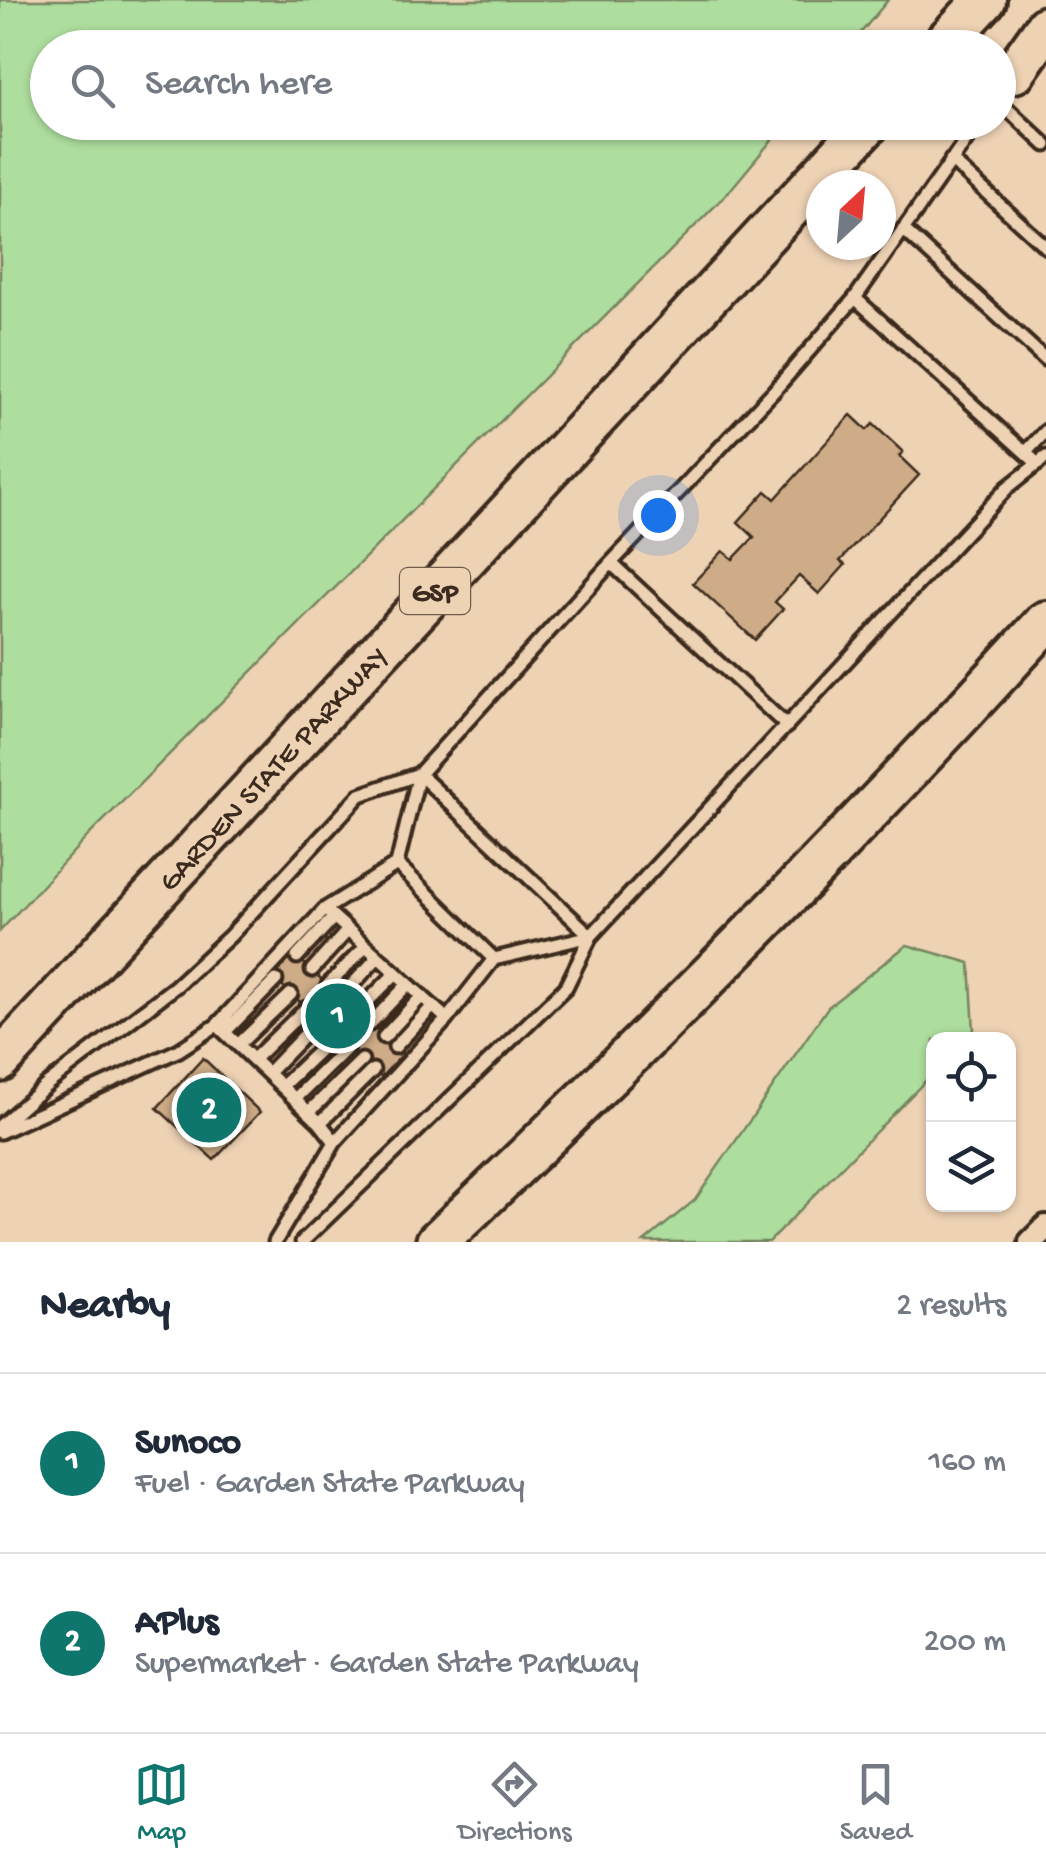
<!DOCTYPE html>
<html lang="en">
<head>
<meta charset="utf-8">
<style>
  :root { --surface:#fff; --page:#f6f6f7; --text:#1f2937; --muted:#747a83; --line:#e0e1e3; --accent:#0f766e }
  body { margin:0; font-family:"Gochi Hand",sans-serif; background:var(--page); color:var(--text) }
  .controls { position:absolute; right:30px; bottom:30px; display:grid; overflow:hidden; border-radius:20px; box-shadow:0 2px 8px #0004 }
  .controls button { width:90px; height:90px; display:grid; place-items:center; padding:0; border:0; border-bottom:2px solid var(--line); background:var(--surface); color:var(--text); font:50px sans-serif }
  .compass { position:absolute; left:806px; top:170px; width:90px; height:90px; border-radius:50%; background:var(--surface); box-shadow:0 2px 8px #0004; rotate:26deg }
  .you { position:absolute; left:658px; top:515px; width:35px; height:35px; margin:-25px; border:8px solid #fff; border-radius:50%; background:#1a73e8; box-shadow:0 0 0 15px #1a73e833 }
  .badge { display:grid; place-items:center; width:65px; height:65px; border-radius:50%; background:var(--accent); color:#fff; font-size:32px; font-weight:700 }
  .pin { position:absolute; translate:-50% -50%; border:5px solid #fff; box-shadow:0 2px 10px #0006 }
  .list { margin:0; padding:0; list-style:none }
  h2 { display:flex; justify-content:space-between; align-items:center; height:130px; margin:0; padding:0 40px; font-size:42px }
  h2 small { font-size:32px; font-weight:400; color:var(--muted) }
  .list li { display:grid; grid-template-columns:65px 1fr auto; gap:30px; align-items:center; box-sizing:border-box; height:180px; padding:0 40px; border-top:2px solid var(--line) }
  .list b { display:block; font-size:38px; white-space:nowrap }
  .list p { margin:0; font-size:32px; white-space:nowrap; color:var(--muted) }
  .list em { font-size:32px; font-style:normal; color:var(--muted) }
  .icon { flex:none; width:55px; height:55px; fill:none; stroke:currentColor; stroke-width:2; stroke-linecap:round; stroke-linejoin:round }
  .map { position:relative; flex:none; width:1046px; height:1242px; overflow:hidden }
  .search { position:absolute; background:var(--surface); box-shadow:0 2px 8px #0004; left:30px; right:30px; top:30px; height:110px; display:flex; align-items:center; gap:25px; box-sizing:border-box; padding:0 35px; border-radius:55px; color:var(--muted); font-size:38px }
  .sheet { height:490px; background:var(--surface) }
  nav { display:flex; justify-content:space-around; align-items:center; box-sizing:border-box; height:140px; border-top:2px solid var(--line); background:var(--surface); font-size:28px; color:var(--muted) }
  nav a { display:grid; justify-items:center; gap:5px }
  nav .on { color:var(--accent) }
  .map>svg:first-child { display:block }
</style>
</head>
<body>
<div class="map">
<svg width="1046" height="1242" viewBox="0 0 1046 1242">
  <rect width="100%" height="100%" fill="#eed2b4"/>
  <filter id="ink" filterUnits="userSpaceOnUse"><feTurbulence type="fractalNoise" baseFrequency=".01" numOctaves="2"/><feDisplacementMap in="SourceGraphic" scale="20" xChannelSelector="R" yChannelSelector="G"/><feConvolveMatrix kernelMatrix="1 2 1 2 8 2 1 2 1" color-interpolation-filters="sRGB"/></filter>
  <g filter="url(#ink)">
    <path fill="#aede9e" stroke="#74845e" stroke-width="2.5" d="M0,0H888L849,47L48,48V122L786,123L727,194L88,836L0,931Z
      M907,945L970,963L974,1031L966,1039L934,1040L933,1073L769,1242H644L695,1200L828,1007Z"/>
    <path fill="#ceac87" stroke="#3b2a1e" stroke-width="2.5" d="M851,415L867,430L873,424L903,452L899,456L919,475L840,561L845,565L819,594L799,576L775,602L783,609L755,640L693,583L723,551L733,559L754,537L738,522L766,491L775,499Z
      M294,954L403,1054L381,1077L273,977Z
      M203,1058L260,1112L214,1160L157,1108Z"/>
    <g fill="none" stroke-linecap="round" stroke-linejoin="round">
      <defs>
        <path id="lane" d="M998,100L1046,145
          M951,160L1046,247
          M903,229L1046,360
          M855,298L1038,464
          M1026,452L1046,431
          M611,563L787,726
          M397,864L494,959
          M325,909L447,1019
          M297,957L334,917
          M312,970L348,930
          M328,985L366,946
          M341,997L378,957
          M357,1012L396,973
          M370,1024L408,984
          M217,1025L320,1123L335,1142
          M226,1031L276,980
          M384,1037L422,996
          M239,1044L291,994
          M395,1047L433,1006
          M254,1059L306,1008
          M268,1073L319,1020
          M282,1086L335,1035
          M295,1099L348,1047
          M309,1112L362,1060
          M320,1123L373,1070
          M0,1126L49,1083L176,986L230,936L360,795L419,774L611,563L773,392L855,298L979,122
          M0,1132L179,1050L217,1025L325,909L397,864L419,774L591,936
          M275,1242L335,1142L447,1019L494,959L591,936
          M302,1242L566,987L591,936L1007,488L1046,457"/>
        <path id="street" d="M1031,1242L1046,1227"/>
        <g id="highway">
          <path d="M940,48L985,0"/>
          <path d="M1014,72L1046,27"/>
          <path id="s1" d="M0,1061L870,122"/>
          <path d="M437,1242C647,1043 851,836 1046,622"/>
        </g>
      </defs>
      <use href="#lane" stroke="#3b2a1e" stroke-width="19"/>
      <use href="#street" stroke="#3b2a1e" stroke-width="30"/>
      <use href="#highway" stroke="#3b2a1e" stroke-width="48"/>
      <use href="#lane" stroke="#eed2b4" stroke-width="11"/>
      <use href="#street" stroke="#eed2b4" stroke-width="22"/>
      <use href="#highway" stroke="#eed2b4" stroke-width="40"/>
    </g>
  </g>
  <g text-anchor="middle" stroke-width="8" stroke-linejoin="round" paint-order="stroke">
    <rect fill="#eed2b4" stroke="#715c4b" stroke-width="2.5" x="400" y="568" width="70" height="46" rx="8"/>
    <g font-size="28" font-weight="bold" fill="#3b2a1e">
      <text x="435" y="601">GSP</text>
    </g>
    <g font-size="30" fill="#3b2a1e" stroke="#eed2b4">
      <text dy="10" stroke="none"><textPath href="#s1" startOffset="400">GARDEN STATE PARKWAY</textPath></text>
    </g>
  </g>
</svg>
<div class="controls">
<button><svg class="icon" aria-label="locate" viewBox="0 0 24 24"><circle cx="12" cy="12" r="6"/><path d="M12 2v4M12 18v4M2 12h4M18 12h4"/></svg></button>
<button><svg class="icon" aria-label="layers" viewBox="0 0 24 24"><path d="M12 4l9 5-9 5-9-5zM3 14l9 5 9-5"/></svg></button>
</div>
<svg class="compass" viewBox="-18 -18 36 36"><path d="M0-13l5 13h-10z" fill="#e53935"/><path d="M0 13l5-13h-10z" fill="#747a83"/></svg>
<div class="you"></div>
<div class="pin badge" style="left:338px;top:1016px">1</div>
<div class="pin badge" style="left:209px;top:1110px">2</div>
<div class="search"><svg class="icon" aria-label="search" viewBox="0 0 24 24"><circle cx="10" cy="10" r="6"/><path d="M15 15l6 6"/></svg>Search here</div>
</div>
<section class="sheet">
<h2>Nearby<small>2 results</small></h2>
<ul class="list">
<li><span class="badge">1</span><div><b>Sunoco</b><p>Fuel · Garden State Parkway</p></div><em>160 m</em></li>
<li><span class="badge">2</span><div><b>APlus</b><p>Supermarket · Garden State Parkway</p></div><em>200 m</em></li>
</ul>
</section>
<nav>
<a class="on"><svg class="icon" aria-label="map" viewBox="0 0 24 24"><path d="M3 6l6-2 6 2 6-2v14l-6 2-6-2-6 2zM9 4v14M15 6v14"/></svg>Map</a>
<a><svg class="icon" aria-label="directions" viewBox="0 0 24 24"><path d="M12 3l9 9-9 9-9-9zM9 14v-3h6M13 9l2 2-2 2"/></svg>Directions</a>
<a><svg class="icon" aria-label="saved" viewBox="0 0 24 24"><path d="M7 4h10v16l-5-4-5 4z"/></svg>Saved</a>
</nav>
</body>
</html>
